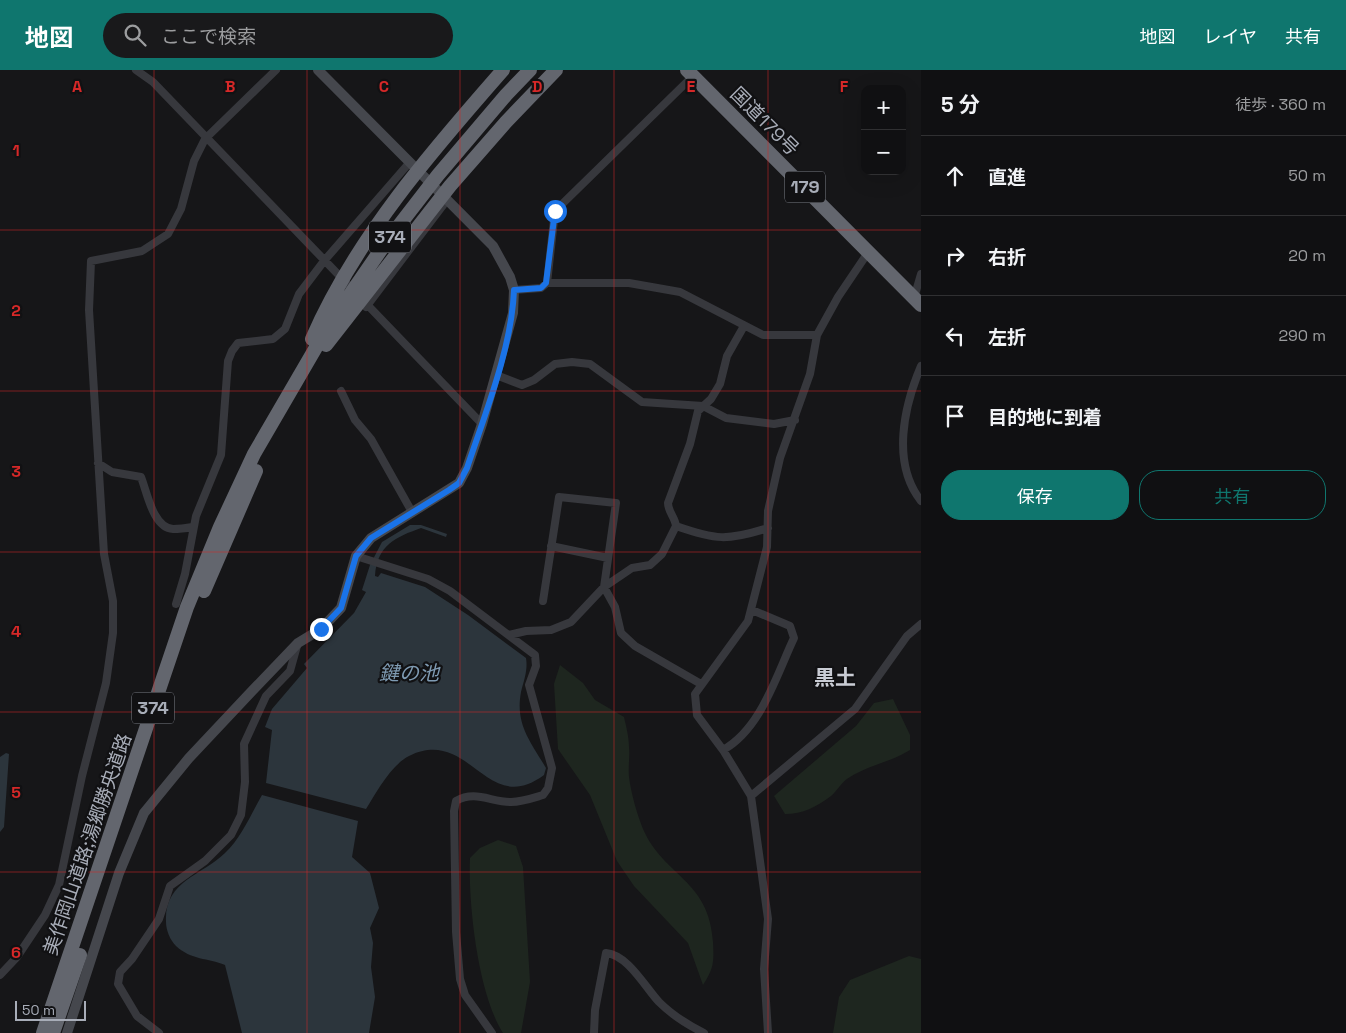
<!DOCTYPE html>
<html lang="ja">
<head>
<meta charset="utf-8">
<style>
  :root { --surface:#101012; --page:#19191b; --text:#f1f3f6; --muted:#9c9d9f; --line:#303032; --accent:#0f766e }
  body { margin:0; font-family:"Space Grotesk","Noto Sans JP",sans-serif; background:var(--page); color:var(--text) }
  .controls { position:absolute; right:15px; top:15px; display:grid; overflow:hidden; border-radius:10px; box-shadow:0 5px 20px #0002 }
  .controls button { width:45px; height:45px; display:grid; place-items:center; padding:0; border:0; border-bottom:1px solid var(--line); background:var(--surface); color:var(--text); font:25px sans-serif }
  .scale { position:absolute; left:15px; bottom:12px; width:71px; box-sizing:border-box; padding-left:5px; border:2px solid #a8adb8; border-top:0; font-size:14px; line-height:18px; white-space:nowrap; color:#a8adb8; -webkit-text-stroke:4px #111113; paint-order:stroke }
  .stop { position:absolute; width:15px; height:15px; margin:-11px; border:4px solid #1a73e8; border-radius:50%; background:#fff }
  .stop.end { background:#1a73e8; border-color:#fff; box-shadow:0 1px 5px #0008 }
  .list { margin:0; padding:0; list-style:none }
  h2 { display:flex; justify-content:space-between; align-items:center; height:65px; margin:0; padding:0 20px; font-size:21px }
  h2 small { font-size:16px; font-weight:400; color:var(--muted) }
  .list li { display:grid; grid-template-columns:32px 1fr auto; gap:15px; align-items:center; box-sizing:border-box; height:80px; padding:0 20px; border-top:1px solid var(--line) }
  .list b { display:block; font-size:19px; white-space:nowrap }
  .list em { font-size:16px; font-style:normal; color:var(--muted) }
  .actions { display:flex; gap:10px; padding:15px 20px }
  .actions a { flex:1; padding:11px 0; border:1px solid var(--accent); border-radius:20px; text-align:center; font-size:18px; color:var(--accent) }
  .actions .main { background:var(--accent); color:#fff }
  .icon { flex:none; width:28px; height:28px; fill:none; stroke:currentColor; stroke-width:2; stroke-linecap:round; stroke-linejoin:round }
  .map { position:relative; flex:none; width:921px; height:963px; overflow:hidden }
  header { display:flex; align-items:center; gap:30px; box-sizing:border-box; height:70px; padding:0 25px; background:var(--accent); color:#fff }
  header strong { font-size:24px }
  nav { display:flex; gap:28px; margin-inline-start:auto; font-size:18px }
  .search { width:350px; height:45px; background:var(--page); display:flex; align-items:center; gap:12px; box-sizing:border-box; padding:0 18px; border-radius:28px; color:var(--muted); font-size:19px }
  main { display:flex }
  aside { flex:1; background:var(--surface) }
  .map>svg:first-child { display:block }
</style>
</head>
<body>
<header>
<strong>地図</strong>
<div class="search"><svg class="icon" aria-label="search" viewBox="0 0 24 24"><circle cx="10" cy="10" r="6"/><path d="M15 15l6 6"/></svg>ここで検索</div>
<nav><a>地図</a><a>レイヤ</a><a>共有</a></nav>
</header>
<main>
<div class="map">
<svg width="921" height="963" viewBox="0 0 921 963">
  <rect width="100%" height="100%" fill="#161618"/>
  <path fill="#1e261f" d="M560,595L583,613L595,630L624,647C626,656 629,667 629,677C630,687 628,697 629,707C631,723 637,744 643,759C664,807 709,809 713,872C714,892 714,898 703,915L688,873L634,816L617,791L590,725L558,679L554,614Z
    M893,629L910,665V680C891,692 869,695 850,707C841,712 838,720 831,726C816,737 803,744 785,744L774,726L856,656L874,633Z
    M498,770L516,776L523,797L530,912L521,963H503C478,924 468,834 470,788L480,778Z
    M909,886L921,889V963H833L839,927L850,910Z"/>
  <path fill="#2c353c" d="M410,455H421L447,464L446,467L421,458C396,467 377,475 375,506L378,507L381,503L425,517L468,545L526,588C528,600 524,610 521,622C515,654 530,671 546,698L544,705C486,748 470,656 409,686C391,695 376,723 366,739L266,713L272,660L265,657L272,639L307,598L304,594L354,543L366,522L362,520L370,495L382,472Z
    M6,683L9,684L4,757L0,762V687Z
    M262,725L358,751L352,787L370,803L379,838L370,858L373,873L371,897L375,927L369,963H242L225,895C208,888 191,890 176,876C170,870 166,860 166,852C164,811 201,806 225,783C241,768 251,744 262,725Z"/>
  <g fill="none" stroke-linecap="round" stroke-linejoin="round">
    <path stroke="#37383d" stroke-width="8" d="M136,0L153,12L482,354
      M547,213L555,141L693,6
      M514,220L541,218L547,213H629L680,222L763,265H817
      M914,228L921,204
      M366,237L447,130
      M921,296C904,336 891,393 921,431
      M496,305L522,315L534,310L555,294L572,292L590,294L642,332L703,336L726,348L774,354L795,350
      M341,321L355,350L371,369L412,442
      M98,393L112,402L141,407C147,422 153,458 173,459C179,459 187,458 193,457
      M676,456C675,447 668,442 668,433L690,374L698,341L711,329L720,314L727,286L744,256
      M551,476L608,488
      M356,486L428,509L450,521L535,585L536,596L529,615L552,698L548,718L543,725C533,728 522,732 511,732C491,732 475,720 456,731L454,741L456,862L460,909L465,925L492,963
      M543,531L559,427L616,433L604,517L615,537L621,563L635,576L701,614
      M176,534L185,504L196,446L221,385L228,291L232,281L238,273L273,269L285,259L299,224L324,191L410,92
      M509,565L526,561L551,560L571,552L604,517L632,498L650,495L662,484L676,456C716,470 727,471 768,458
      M723,680C761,659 776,606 794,568L790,556L752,540
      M751,726L855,639L907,566L921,554
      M0,905L17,887L45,845L59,815L82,706L106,613L113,563V531L104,484L89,240L91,191L142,181L168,164L181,139L194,91L205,69L276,0
      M159,963L137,946L118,914L120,902L132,889L159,849L170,816L205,791L231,765L241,745L245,712L244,674L266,626L290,601L297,576
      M594,963L595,940L606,883C628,885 645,917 659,932C672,945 688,955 704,963
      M768,963L764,899L768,849L751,726L723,680L697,645L695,624L748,551L767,477L768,441L780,388L810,304L817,265L838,227L869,181"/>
    <path stroke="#45474d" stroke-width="10" d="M67,963L119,803L144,743L189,688L252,621L298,573L321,559L341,538L356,486L371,468L459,413L467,398L482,354L513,243L514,220L510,207L493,176L318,0"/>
    <path stroke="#63666e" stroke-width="14" d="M687,0L921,235
      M312,269C356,168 431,82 503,0
      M326,275L450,116L506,52L556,0
      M204,521L256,401
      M43,963L187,537L220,457L254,384L329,255L387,171L438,105L506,25L530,0
      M53,963L80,885"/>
  </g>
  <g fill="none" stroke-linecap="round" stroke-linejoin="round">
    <path stroke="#1a73e8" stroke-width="6" d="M321,559L341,538L356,486L371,468L449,420L459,413L467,398C485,344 512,277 514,220L541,218L546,213L555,141"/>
  </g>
  <path fill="none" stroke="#d62828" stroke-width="1" stroke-opacity="0.55" d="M154,0V963M307,0V963M460,0V963M614,0V963M768,0V963M0,160H921M0,321H921M0,482H921M0,642H921M0,802H921"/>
  <g text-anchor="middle" stroke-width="4.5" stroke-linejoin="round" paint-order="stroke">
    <g fill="#111113" stroke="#7b7e86" stroke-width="1">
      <rect x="785" y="101.5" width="40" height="31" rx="4"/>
      <rect x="369" y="151.5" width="42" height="31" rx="4"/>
      <rect x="132" y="622.5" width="42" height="31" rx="4"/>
    </g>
    <g font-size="18" font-weight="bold" fill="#a8adb8">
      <text x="805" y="123">179</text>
      <text x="390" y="173">374</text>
      <text x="153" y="644">374</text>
    </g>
    <g font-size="19" fill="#a8adb8" stroke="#111113">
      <text transform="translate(765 51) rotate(45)" y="7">国道179号</text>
      <text transform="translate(87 774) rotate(-71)" y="7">美作岡山道路;湯郷勝央道路</text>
    </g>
    <g font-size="20" font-style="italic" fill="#7f9bb3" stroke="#111113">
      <text x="409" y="610">鍵の池</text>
    </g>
    <g font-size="21" font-weight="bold" fill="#c9ccd4" stroke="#111113">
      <text x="835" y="615">黒土</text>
    </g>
  </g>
  <g font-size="16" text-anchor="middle" font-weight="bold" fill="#d62828" stroke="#111113" stroke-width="4.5" stroke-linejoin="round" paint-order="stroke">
    <text x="77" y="22">A</text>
    <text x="230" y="22">B</text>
    <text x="384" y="22">C</text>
    <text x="537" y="22">D</text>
    <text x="691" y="22">E</text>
    <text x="844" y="22">F</text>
    <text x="16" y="86">1</text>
    <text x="16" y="246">2</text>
    <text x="16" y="407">3</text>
    <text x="16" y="567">4</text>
    <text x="16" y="728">5</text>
    <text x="16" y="888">6</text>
  </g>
</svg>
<div class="controls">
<button>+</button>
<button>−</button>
</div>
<div class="scale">50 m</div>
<div class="stop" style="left:555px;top:141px"></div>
<div class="stop end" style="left:321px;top:559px"></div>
</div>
<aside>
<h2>5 分<small>徒歩 · 360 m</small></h2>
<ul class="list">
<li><svg class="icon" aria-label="ahead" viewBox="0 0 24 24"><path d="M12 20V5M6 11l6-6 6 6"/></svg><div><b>直進</b></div><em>50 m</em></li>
<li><svg class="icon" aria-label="right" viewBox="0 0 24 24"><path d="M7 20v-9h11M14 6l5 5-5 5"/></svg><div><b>右折</b></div><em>20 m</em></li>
<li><svg class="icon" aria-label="left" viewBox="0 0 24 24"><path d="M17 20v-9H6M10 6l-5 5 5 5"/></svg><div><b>左折</b></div><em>290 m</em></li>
<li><svg class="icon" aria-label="arrive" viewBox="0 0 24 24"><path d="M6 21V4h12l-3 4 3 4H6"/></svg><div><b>目的地に到着</b></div></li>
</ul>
<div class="actions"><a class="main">保存</a><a>共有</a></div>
</aside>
</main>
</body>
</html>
